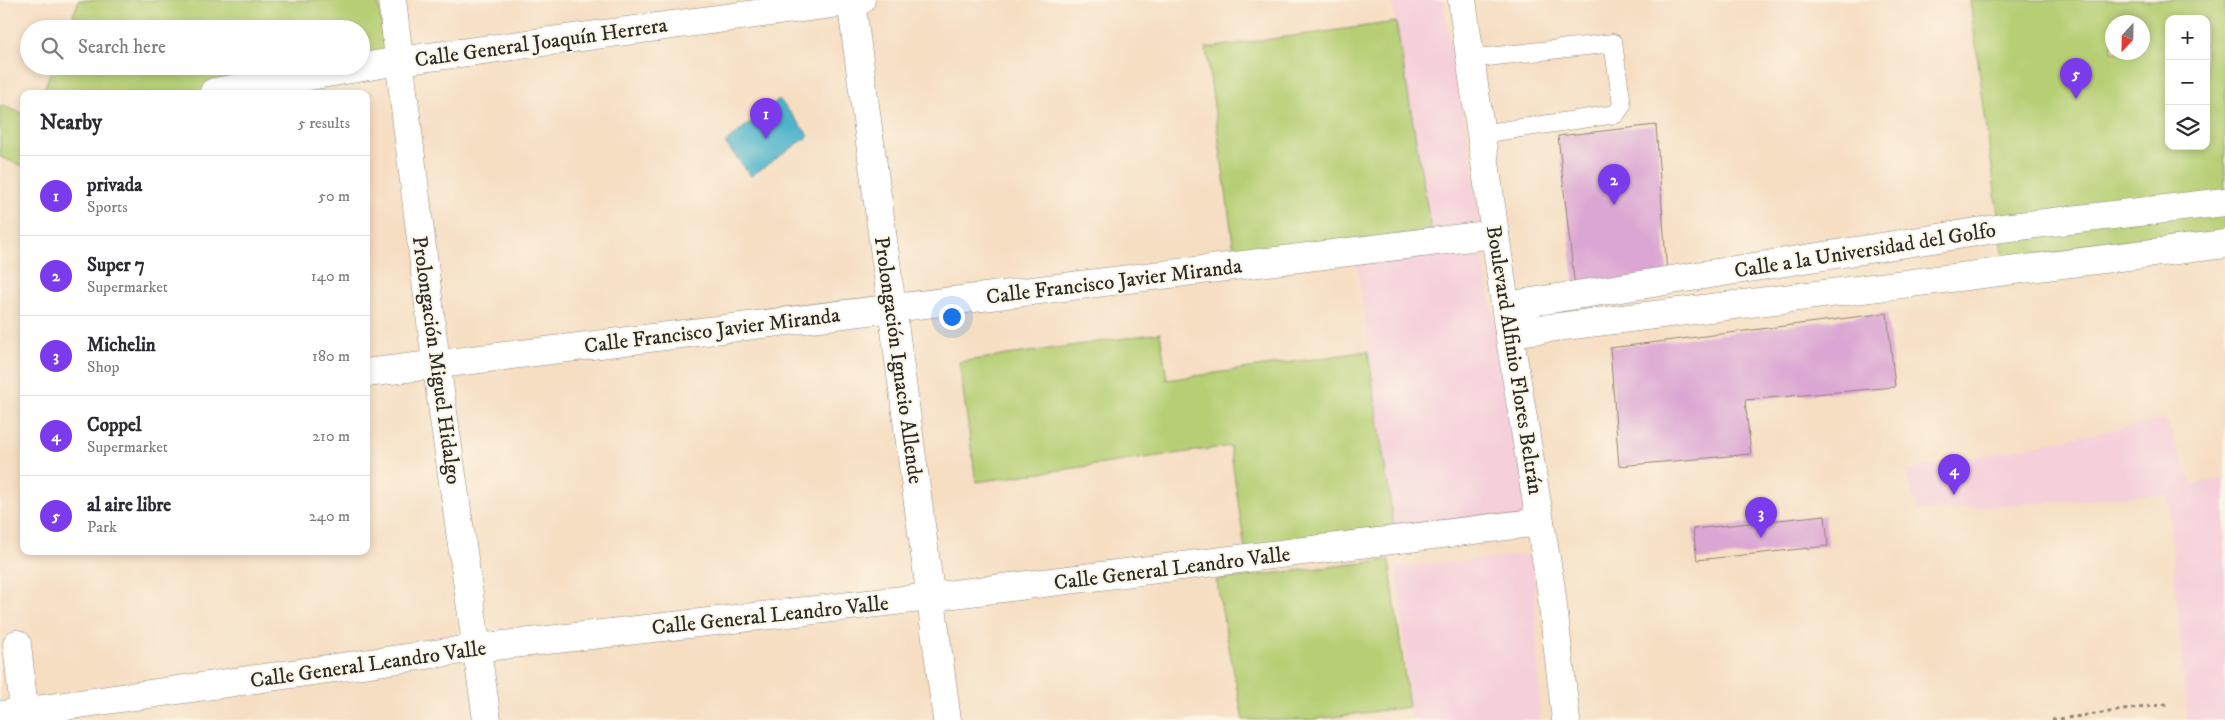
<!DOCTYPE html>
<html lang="en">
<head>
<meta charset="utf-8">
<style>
  :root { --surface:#fff; --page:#f2f2f3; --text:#2b2b33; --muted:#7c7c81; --line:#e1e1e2; --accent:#7c3aed }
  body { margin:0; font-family:"IM FELL DW Pica",serif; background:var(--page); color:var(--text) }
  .controls { position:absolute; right:15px; top:15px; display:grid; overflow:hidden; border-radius:10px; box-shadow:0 2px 8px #0003 }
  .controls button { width:45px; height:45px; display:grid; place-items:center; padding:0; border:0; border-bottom:1px solid var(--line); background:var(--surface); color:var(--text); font:25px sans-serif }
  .compass { position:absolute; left:2105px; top:15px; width:45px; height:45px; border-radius:50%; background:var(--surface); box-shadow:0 2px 8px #0003; rotate:202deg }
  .you { position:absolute; left:951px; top:316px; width:18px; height:18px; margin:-12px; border:4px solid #fff; border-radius:50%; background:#1a73e8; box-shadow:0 0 0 8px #1a73e833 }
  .badge { display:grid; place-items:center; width:32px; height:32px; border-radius:50%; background:var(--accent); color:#fff; font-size:16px; font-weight:700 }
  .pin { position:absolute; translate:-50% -41px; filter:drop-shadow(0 1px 2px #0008) }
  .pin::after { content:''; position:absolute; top:26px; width:18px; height:15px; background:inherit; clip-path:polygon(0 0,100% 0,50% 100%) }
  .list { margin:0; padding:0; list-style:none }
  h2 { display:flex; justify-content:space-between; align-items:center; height:65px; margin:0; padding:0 20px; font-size:21px }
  h2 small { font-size:16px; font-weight:400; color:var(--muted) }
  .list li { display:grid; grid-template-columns:32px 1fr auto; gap:15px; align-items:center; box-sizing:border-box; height:80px; padding:0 20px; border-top:1px solid var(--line) }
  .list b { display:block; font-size:19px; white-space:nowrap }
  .list p { margin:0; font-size:16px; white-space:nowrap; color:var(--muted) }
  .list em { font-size:16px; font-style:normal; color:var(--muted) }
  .icon { flex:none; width:28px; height:28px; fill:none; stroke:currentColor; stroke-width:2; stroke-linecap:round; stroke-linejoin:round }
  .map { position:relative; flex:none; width:2225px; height:720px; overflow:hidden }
  .search { position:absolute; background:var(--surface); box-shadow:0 2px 8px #0003; left:20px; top:20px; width:350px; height:55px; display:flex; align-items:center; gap:12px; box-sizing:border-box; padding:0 18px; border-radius:28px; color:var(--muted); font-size:19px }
  .panel { position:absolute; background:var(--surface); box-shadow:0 2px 8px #0003; left:20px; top:90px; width:350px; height:465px; border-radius:10px }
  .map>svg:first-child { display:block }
</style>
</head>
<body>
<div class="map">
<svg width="2225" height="720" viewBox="0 0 2225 720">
  <rect width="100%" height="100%" fill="#fcf5e5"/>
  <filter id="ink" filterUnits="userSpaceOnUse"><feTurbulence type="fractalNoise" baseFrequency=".02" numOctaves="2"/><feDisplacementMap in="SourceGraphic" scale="10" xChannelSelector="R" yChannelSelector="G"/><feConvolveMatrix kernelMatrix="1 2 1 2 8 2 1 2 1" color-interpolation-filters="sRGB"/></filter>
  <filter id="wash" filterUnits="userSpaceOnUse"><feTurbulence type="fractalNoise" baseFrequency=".0096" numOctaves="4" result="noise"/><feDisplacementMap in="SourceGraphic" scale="20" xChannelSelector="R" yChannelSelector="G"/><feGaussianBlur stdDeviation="1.12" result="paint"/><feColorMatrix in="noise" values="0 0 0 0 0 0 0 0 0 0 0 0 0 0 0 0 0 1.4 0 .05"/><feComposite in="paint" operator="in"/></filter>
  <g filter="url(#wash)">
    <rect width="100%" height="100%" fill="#f6dec3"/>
    <path fill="#f5cfda" d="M1392,0H1443L1482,223L1431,230Z
      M1481,247L1531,522L1395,534L1357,264Z
      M2166,419L2192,484L2225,478V720H2187L2168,494L1918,511L1905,471Z
      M1533,554L1540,720H1411L1397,567Z"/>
    <path fill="#b6cf75" stroke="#707d50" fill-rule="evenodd" d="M79,0H378L389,74L183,94H42L53,66H361V29H68Z
      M1970,0H2225V241L2005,269ZM2169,19H2206V146H2169ZM2112,22H2142V52H2112Z
      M1396,22L1431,230L1235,257L1206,48Z
      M0,105L24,114V166L0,157Z
      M1160,333L1167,380L1368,351L1395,534L1246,556L1230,446L976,482L959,362Z
      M1389,560L1409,707L1309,720H1243L1216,580Z"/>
    <path fill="#4eb4cc" stroke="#3c707c" d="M779,99L809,136L751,176L725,143Z"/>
    <g id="blocks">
      <path fill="#dba6d3" d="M1656,125L1667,274L1575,289L1558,136Z
        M1887,313L1895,387L1745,400L1751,454L1619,466L1610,348Z
        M1825,515L1828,546L1697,560L1693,529Z"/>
    </g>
  </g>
  <g filter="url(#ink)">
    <use href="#blocks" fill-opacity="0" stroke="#908477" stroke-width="1"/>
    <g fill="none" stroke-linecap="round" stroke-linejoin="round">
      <defs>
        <path id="lane" d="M1470,59L1613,43L1622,105L1616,114L1481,134"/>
        <path id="street" d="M392,0L436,363L487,720
          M851,0L947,720
          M214,92L399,61L861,0
          M1506,306L2002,228L2225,202
          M1509,333L2225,244
          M366,373L1495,234
          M17,644L25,720
          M0,715L477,648L930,597L1540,522"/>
        <path id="secondary" d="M1462,0L1509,333L1551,589L1566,720"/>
      </defs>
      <use href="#lane" stroke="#908477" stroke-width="19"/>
      <use href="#street" stroke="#908477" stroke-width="29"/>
      <use href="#secondary" stroke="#908477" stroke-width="29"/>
      <path stroke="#908477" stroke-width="3" stroke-dasharray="4 4" stroke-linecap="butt" d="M2052,720L2167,704"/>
      <use href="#lane" stroke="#fff" stroke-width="18"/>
      <use href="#street" stroke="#fff" stroke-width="28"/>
      <use href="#secondary" stroke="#fff" stroke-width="28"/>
    </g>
  </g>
  <g text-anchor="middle" stroke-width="4" stroke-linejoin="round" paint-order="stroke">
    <g font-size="21" fill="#2b2b2b" stroke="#fcf5e5">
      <text transform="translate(541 42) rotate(-8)" y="7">Calle General Joaquín Herrera</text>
      <text transform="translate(1865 250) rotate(-9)" y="7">Calle a la Universidad del Golfo</text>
      <text transform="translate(1114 281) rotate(-7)" y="7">Calle Francisco Javier Miranda</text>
      <text transform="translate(712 330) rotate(-7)" y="7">Calle Francisco Javier Miranda</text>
      <text transform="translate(437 360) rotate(82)" y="7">Prolongación Miguel Hidalgo</text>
      <text transform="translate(899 360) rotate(82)" y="7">Prolongación Ignacio Allende</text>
      <text transform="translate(1515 360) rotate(81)" y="7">Boulevard Alfinio Flores Beltrán</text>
      <text transform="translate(1172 568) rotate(-7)" y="7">Calle General Leandro Valle</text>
      <text transform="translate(770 615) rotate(-6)" y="7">Calle General Leandro Valle</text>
      <text transform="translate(368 664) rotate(-8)" y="7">Calle General Leandro Valle</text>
    </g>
  </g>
</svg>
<div class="controls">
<button>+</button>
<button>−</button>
<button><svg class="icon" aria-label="layers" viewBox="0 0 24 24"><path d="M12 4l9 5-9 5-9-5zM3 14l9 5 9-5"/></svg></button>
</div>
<svg class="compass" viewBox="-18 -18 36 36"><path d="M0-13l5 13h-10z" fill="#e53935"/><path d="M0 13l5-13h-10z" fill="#7c7c81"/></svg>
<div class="you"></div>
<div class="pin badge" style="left:766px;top:139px">1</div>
<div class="pin badge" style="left:1614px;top:205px">2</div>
<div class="pin badge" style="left:1761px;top:538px">3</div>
<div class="pin badge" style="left:1954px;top:495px">4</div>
<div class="pin badge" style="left:2076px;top:99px">5</div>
<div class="search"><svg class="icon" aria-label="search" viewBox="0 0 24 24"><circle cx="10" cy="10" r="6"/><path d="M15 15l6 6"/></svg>Search here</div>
<section class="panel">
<h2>Nearby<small>5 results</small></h2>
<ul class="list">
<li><span class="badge">1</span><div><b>privada</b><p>Sports</p></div><em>50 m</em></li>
<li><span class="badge">2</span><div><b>Super 7</b><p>Supermarket</p></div><em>140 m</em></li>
<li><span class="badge">3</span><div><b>Michelin</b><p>Shop</p></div><em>180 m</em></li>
<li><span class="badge">4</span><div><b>Coppel</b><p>Supermarket</p></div><em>210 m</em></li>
<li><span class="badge">5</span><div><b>al aire libre</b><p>Park</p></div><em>240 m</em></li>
</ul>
</section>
</div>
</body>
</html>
